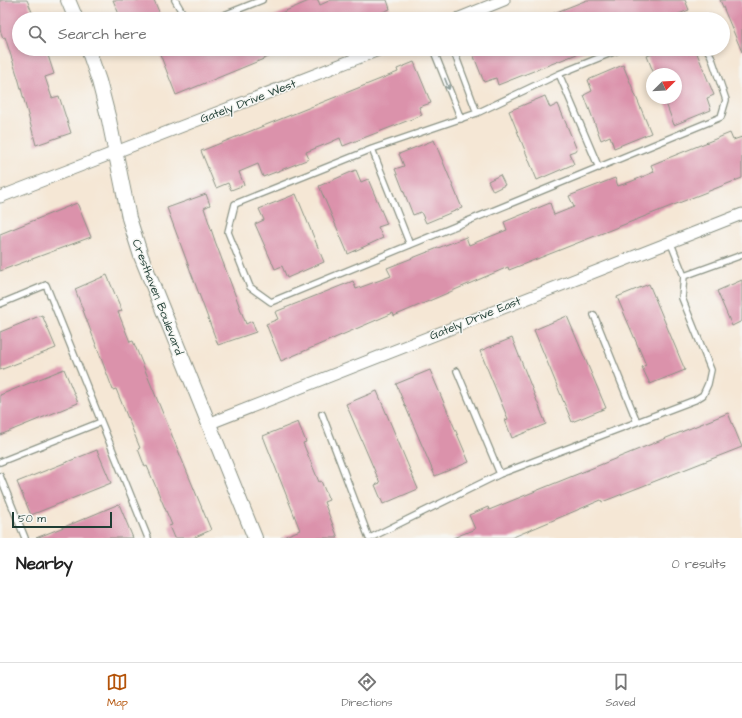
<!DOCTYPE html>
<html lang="en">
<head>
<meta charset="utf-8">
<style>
  :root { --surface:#fff; --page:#f6f6f6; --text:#222; --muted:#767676; --line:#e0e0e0; --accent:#b45309 }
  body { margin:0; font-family:"Architects Daughter",sans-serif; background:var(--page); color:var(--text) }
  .compass { position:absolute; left:646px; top:68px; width:36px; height:36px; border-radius:50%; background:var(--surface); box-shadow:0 2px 6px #0003; rotate:66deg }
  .scale { position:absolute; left:12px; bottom:10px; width:100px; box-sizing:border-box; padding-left:4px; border:2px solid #1f3d34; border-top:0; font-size:11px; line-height:14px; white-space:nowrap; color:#1f3d34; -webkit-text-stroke:3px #f6f6f2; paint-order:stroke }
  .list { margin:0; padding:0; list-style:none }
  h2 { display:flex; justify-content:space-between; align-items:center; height:52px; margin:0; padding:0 16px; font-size:17px }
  h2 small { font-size:13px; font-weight:400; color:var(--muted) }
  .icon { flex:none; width:22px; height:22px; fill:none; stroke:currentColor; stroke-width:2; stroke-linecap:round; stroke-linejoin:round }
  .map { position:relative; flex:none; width:742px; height:538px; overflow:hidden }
  .search { position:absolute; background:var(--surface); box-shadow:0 2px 6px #0003; left:12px; right:12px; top:12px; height:44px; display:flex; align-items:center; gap:10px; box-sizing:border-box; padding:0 14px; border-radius:22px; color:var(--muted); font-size:15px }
  .sheet { height:124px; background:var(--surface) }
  nav { display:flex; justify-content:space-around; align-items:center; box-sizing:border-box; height:56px; border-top:1px solid var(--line); background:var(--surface); font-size:11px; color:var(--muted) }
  nav a { display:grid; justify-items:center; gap:2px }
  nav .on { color:var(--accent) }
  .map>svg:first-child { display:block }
</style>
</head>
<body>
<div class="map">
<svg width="742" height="538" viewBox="0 0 742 538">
  <rect width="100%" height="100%" fill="#f6f6f2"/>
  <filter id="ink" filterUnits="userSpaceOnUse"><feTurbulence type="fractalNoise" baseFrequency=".025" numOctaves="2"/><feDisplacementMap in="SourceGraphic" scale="8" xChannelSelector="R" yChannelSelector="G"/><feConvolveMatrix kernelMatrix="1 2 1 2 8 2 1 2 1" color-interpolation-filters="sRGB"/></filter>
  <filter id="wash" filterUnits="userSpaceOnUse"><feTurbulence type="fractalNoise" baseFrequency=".012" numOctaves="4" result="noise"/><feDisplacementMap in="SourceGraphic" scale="16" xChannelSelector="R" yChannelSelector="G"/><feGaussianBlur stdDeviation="0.9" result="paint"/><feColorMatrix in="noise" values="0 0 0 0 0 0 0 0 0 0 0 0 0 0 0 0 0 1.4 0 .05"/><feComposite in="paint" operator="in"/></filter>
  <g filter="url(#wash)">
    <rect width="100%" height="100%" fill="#f5e7d5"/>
    <g id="blocks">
      <path fill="#db92ab" d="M0,0H27L35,19H19V49H46L54,74L45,77L52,98L59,96L71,133L36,145L19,81L5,37L3,38L0,30Z
        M113,0H154L162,19H121Z
        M311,0H318L320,5L331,0H387L390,9L366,19H267Z
        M587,0H685L689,10L666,19H539Z
        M720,0H742V52Z
        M158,49H288L176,95Z
        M471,49H587V50L498,85L496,78L484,82Z
        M666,49H686L688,54L696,51L714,95L707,98L711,110L674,125L664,98H676V74H654L647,56Z
        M414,62L431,103L419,107L422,115L343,146L340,138L329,143L306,152L309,159L263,177L258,164L239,172L244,185L231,190L228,183L216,188L201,151L398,72L397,69Z
        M623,65L651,133L614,148L610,136L601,140L584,95L592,91L588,80Z
        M545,96L550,108L558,104L577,150L569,153L574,164L537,180L509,111Z
        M730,133L733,140L742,137V178L509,270L508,267L394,316L393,313L281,361L266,324L278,319L275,312L353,281L356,289L367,285L391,276L387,268L466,237L469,245L507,230L504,222L550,203L554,215L574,207L569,196L615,178L618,186L630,182L654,172L651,165Z
        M434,140L462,208L426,223L421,212L413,215L395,169L404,166L399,154Z
        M356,170L361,182L368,179L387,224L378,227L383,238L348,254L319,186Z
        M500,175L505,185L493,191L488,181Z
        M206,194L210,205L204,208L215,241L246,324L252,321L256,332L218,345L167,208Z
        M296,194L324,262L287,278L282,266L275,269L255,224L264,220L259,209Z
        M77,203L91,237L0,271V234Z
        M107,275L122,311L118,312L130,342L133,341L211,530L193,538H174L169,526L172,525L147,466L145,467L138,449L140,448L116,389L113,390L75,289Z
        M742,280V321L732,326L717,291Z
        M649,284L685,370L650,384L642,367L646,365L617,297Z
        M42,315L56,348L0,370V332Z
        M567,316L606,408L572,422L534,330Z
        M512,338L546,424L512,438L505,420L508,419L480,351Z
        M64,369L78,403L0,435V395Z
        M430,370L469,462L435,476L396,384Z
        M377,391L418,489L383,504L375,485L380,483L346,404Z
        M728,413L742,447L602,502L601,500L511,538H453L475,529L469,515L488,507L489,510Z
        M298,422L306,442L303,443L319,482L321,481L329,500L324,502L338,538H281L300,530L263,436Z
        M97,450L111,483L31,515L17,482Z
        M119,504L133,538H36L74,523Z"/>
    </g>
  </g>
  <g filter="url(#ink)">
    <use href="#blocks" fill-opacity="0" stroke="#8a9284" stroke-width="1"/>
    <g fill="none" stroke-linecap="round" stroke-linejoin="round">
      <defs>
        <path id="service" d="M175,0L186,19
          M214,19L262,0
          M433,49L461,119
          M453,49L477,113
          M621,49L559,74L477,113L372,149L235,204L228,232L250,287L271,302L721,117L726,100L711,56L707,49
          M559,74L599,168
          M372,149L410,245
          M684,276L742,255
          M0,304L46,285L148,538
          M594,315L637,422
          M457,371L500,474
          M322,414L369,538
          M0,462L101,422
          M0,476L25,538
          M370,538L500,474L695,400L703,395L708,384L711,370L682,298L684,276L670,241"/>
        <path id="minor" d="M457,19L504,0
          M0,197L381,49
          M208,424L742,214"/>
        <path id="tertiary" d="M68,0L76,19
          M88,49L99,81L109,120L129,218L141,256L255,538"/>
      </defs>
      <use href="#service" stroke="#8a9284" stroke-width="8"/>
      <use href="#minor" stroke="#8a9284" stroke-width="13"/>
      <use href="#tertiary" stroke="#8a9284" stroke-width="16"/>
      <use href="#service" stroke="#fff" stroke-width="5.5"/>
      <use href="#minor" stroke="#fff" stroke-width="11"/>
      <use href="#tertiary" stroke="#fff" stroke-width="14"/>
    </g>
    <defs><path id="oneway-shaft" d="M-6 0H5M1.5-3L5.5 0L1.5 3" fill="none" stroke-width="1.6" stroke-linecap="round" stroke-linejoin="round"/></defs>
    <use stroke="#8f9e9a" href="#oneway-shaft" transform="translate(447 84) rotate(69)"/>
  </g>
  <g text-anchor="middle" stroke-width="3" stroke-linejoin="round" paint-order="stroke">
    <g font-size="12" fill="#1f3d34" stroke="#f6f6f2">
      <text transform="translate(248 101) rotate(-21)" y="4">Gately Drive West</text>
      <text transform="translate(158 297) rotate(69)" y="4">Cresthaven Boulevard</text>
      <text transform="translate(475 318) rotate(-22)" y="4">Gately Drive East</text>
    </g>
  </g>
</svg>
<svg class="compass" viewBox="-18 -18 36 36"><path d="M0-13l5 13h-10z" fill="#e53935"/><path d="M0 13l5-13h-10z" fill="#767676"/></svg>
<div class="scale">50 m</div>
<div class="search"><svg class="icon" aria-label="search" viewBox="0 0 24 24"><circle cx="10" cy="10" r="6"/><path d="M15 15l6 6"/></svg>Search here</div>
</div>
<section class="sheet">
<h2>Nearby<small>0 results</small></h2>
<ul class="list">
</ul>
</section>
<nav>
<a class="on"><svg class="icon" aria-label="map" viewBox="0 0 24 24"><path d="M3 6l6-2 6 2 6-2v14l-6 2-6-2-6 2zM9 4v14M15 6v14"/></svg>Map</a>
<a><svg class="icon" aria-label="directions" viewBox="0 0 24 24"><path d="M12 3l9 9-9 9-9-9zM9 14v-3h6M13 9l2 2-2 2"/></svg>Directions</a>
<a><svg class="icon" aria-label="saved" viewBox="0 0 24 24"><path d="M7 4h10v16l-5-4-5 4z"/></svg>Saved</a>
</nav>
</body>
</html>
